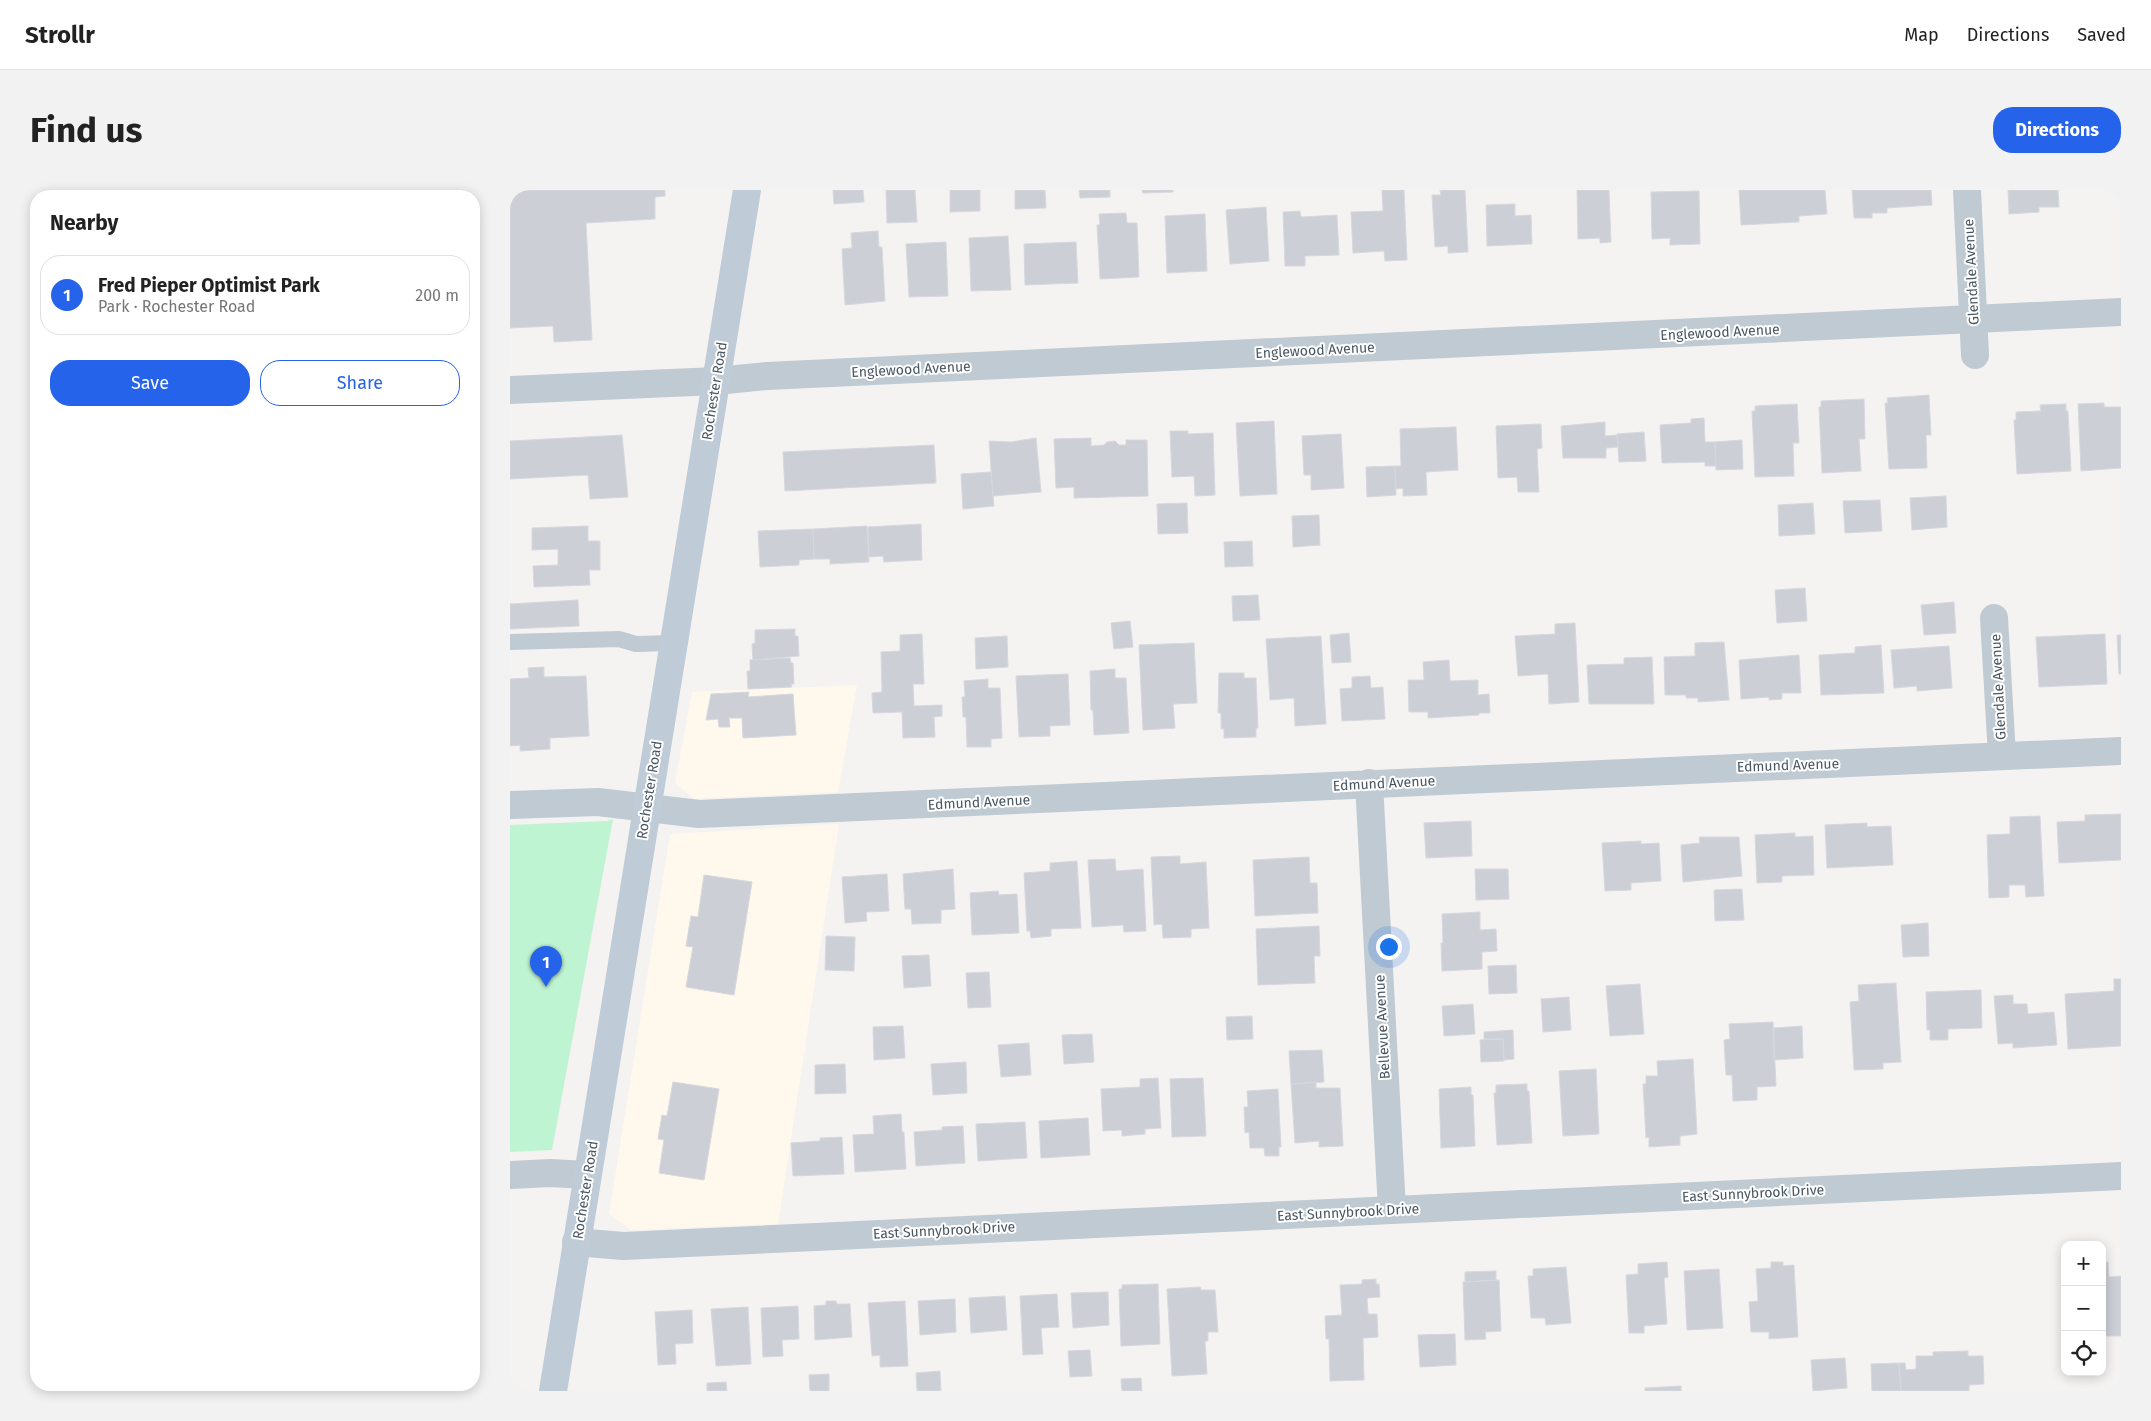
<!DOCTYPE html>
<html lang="en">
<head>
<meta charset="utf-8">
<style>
  :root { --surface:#fff; --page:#f2f2f2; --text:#222; --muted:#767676; --line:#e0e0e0; --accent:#2563eb }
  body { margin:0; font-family:"Fira Sans",sans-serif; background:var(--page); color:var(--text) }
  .controls { position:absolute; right:15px; bottom:15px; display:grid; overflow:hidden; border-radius:10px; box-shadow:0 2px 12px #0003 }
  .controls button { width:45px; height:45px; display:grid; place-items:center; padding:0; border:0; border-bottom:1px solid var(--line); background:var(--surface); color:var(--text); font:25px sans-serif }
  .you { position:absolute; left:878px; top:756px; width:18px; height:18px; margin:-12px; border:4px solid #fff; border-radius:50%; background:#1a73e8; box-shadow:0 0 0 8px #1a73e833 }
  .badge { display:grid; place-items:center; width:32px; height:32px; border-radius:50%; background:var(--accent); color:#fff; font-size:16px; font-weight:700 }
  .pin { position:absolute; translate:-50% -41px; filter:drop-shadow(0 1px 2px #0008) }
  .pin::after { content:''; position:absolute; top:26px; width:18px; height:15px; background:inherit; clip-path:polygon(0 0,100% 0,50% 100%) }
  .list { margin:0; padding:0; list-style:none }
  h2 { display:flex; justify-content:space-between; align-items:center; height:65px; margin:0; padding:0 20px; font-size:21px }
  h2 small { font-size:16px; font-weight:400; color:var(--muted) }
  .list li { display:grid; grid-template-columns:32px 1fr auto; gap:15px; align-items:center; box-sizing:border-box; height:80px; margin:0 10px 10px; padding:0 10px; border:1px solid var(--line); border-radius:20px }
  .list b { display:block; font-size:19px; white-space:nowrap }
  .list p { margin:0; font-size:16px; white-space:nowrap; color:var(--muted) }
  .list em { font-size:16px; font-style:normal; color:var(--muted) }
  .actions { display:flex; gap:10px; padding:15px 20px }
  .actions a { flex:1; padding:11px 0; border:1px solid var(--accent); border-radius:20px; text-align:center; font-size:18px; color:var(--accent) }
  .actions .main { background:var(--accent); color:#fff }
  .icon { flex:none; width:28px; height:28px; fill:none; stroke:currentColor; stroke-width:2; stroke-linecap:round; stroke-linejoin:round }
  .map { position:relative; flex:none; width:1611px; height:1201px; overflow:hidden; border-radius:20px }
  header { display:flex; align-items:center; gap:30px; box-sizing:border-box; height:70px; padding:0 25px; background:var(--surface); border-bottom:1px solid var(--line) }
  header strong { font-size:24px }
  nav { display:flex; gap:28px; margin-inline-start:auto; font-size:18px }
  .intro { display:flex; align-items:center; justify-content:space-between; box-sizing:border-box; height:120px; padding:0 30px }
  h1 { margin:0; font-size:35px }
  .button { padding:12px 22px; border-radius:20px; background:var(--accent); color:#fff; font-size:18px; font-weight:700 }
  main { display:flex; gap:30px; padding:0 30px }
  aside { flex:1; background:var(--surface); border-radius:20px; box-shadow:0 2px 12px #0003 }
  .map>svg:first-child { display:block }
</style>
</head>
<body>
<header>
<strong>Strollr</strong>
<nav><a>Map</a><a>Directions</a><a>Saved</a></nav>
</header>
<div class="intro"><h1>Find us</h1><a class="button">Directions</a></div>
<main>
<aside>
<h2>Nearby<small></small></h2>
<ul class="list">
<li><span class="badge">1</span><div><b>Fred Pieper Optimist Park</b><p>Park · Rochester Road</p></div><em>200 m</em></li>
</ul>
<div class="actions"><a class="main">Save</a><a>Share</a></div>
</aside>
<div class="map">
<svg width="1611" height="1201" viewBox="0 0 1611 1201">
  <rect width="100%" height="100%" fill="#f5f2f2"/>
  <path fill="#fef8ed" d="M347,495L328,602L184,609L165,593L182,502Z
    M329,634L268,1034L121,1040L99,1024L160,644Z"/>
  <path fill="#bff4d2" d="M103,629L42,960L0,962V635L97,631Z"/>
  <path fill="#cccfd5" stroke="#d6d8de" d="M0,0H155V6L145,7V29L76,33L82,150L44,152L43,136L0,138Z
    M323,0H353L354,12L324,14Z
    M376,0H405L407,32L377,33Z
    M440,0H470V21L440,22Z
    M505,0H535L536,18L505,19Z
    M569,0H600V7L570,8Z
    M632,0H663V2L633,3Z
    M872,0H894L897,70L875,71L874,61L843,63L841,22L873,21Z
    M930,0H955L958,62L938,63V56L925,57L922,5H931Z
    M1067,0H1099L1101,52L1090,53V48L1068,49Z
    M1229,0H1315L1317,24L1289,26V32L1231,35Z
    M1342,0H1421L1422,15L1377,18V23H1362V28H1344Z
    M1498,0H1548L1549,17H1529V22L1499,24Z
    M1189,1L1190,54L1160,55V48L1142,49L1141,2Z
    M1005,14V26L1021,25L1022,54L977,56L976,15Z
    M756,17L759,71L720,74L716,20Z
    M790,21L791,27L827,25L829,65L795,66V76H775L773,22Z
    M616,23L617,33H627L629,87L590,89L587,35H590L589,24Z
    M695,24L697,81L657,83L655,26Z
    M368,41L369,57H372L375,111L335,115L332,59L342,58L341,43Z
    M498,46L501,100L461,101L459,48Z
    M436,52L438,106L399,107L396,54Z
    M566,52L568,93L515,95L514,54Z
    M1419,205L1421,245H1416L1417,278L1379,279L1375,213H1378L1377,208Z
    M1354,209L1355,249H1349L1351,281L1312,283L1309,217H1311V211Z
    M1594,213V217H1611V278L1571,281L1568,214Z
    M1287,214L1289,253H1283L1284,286L1245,287L1242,221H1245V216Z
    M1556,214V221H1558L1561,281L1507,284L1504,230H1506V222L1531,221L1530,215Z
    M1194,228L1195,252H1205L1206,276H1195V272L1152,273L1150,235L1181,233V229Z
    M764,231L767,304L730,306L726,233Z
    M1095,232V246L1107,245L1108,257L1096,258V268H1053L1051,236Z
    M1031,234L1032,258L1027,259L1029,302H1008L1007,287L988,288L986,236Z
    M946,237L948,280L916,282L917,305L893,306V298L886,299L885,276H891L890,239Z
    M660,241H678V244L703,243L705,305L685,306L684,286L662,287Z
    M1134,242L1136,271L1109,272L1107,244Z
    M831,244L834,298L801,300V285H794L792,246Z
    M112,245L118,307L80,309L78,285L0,289V251Z
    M526,248L531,302L483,306L479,251L501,252Z
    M581,248V256L594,255L597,252L605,251L609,255H616V250H637L638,306L564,308V297L546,298L544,249Z
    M1232,250L1233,279L1206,280L1205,252Z
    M424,255L426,293L275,301L273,262Z
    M885,276L886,305L857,307L856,277Z
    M481,282L484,316L453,319L451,284Z
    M1436,306L1437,337L1402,340L1400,308Z
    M1370,310L1372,341L1335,343L1333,311Z
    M677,313L678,343L648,344L647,314Z
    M1303,313L1305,344L1269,346L1268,315Z
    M809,325L810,355L783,357L782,326Z
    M411,334L412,370L374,372L373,366L359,367L358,337Z
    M78,336V351H90V380H79L80,395L24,397L23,376L48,375V359L22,360V338Z
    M357,336L359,372L320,374V369H304L303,339Z
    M303,339L304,369L289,370V375L250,377L248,341Z
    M742,351L743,376L715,377L714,352Z
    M1295,398L1297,431L1267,433L1265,400Z
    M748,405L750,430L723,431L722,406Z
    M68,410L69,436L0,439V414Z
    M1444,412L1446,443L1414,445L1411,415Z
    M620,431L623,457L604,459L601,433Z
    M1065,433L1069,512L1039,514L1038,484L1008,486L1005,446L1045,444V434Z
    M285,439V446H288L289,466L243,470L242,454L245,453V440Z
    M839,443L841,472L822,473L820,445Z
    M412,444L414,494H403L404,516L432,515V526L424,527L425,547L393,548L392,522L363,523L362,503L372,502L371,462L390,461V445Z
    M1595,444L1597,494L1529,497L1526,447Z
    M1607,445H1611V484H1609Z
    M497,446L498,477L466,479L465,448Z
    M811,446L816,534L785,536L784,508L760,510L756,449Z
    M1214,452L1219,510L1188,512V508H1176V505H1155L1154,467L1185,466V453Z
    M684,453L687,513L663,514L665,538L633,540L629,455Z
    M1371,455L1374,503L1311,505L1309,465L1345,463V457Z
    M1439,456L1442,498L1407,501V496L1384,498L1381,460Z
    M1289,465L1291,503H1272V509L1259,510V507L1231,509L1229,470Z
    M1142,467L1144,514H1079L1077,475L1114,474V468Z
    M280,468L281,473H283L284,494H281L282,497L238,499L237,481H240V470Z
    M939,470L940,491L968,490V505L979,504L980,523H969V525L918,528V522H899L898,490H914L913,472Z
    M34,477V487L76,486L79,546L40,548V559L10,561V555L0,556V489L19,488L18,478Z
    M605,479V488H616L619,543L584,545L583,520H581L580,481Z
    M709,483H734V488H746L748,538H746V547L714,548V539H711V523H708Z
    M558,484L560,535L540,536V546L509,547L506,486Z
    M860,486L861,498L873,497L875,529L832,531L830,499L842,498V487Z
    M478,489V498H490L492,548L481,549V557H457L456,527H453L452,507H455L454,491Z
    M239,502L238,507L283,504L286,545L233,548L232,528H219L220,537H209L208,529L196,530L201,504Z
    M1611,624V670L1549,673L1547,632L1575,631V625Z
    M1530,626L1534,706L1516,707L1515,695H1499V707L1479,708L1477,645L1500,644V627Z
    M961,631L962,666L916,668L914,633Z
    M1357,633V637L1381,636L1383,675L1317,678L1315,635Z
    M1285,643V647L1303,646L1304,685L1272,686V692L1247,693L1245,645Z
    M1189,647H1229L1232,686L1173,692L1171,655L1190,653Z
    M1131,651V654L1149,653L1151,691L1121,693V700L1095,701L1092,653Z
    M670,666V674L696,672L699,738L681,739V747L653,748L652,734L644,735L641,667Z
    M799,667L800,693H807L808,723L745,726L743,670Z
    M605,669L606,681L633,679L636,741L614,742L613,735L582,737L578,670Z
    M567,671L571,738L541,739V746L521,748L520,741H517L514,683L540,681V673Z
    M443,679L445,719L431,720V733L402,734L401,719H395L393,684Z
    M965,679H998L999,709L966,710Z
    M377,684L379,721L356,722L357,731L335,733L332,687Z
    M194,685L242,692L224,805L176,797L183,757L176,756L181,726L188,727Z
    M1232,699L1234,730L1205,731L1204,700Z
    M488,701L489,705L507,704L509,743L462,745L460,703Z
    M970,722V740L986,739L987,761L972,762V779L932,781L931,753H933L932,724Z
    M1418,733L1419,766L1393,767L1391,735Z
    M809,736L810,766H804L805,793L748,795L746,739Z
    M316,746L345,747L344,781L315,780Z
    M419,765L421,796L394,798L392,766Z
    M1006,775L1007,803L979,804L978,776Z
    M479,782L481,817L458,818L456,783Z
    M1604,789H1611V856L1558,859L1555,804L1604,801Z
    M1386,793L1391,872L1373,873V879L1344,880L1340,812L1349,811L1348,795Z
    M1130,794L1134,844L1100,846L1096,796Z
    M1471,800L1472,838L1438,839V850H1420V840H1417L1416,802Z
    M1503,805V814H1517L1518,824L1544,822L1547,855L1503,858V853L1488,854L1484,806Z
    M1059,807L1061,840L1033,842L1031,809Z
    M963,814L965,844L934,846L932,816Z
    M742,826L743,849L717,850L716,827Z
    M1263,832L1266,896L1247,897V910L1223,911L1222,885H1216L1214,850L1220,849L1219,834Z
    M393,836L395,868L364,870L363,837Z
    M1292,836L1293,868L1264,870L1263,838Z
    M1003,840L1004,869L994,870L993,849H974V842Z
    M582,844L584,872L554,874L552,845Z
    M993,849L994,871L971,872L970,850Z
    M519,853L521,885L491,887L488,855Z
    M812,860L814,892L781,894L779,861Z
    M1183,869L1187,944L1170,946V955L1139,957V947L1136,948L1133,894H1136V886H1148L1147,871Z
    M456,872L457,903L423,905L421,874Z
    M335,874L336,903L305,904V875Z
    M1086,879L1089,944L1053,946L1049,881Z
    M648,888L651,938L635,939V944L612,946V940L593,941L591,899L630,897V889Z
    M693,888L696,946L662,947L660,889Z
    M163,892L209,899L194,990L149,983L154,950L148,949L152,925L157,926Z
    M806,892V898H830L833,956L809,957V951L785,953L781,894Z
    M1017,894V901H1019L1022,953L987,955L984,903H986V895Z
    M961,897V905H963L965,956L931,958L929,899Z
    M768,899L771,957H769V966H755L754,958H740L739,942L735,943L734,917H738L737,901Z
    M391,924L392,942H394L396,979L345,982L343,945L364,944L363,926Z
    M578,928L580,965L531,968L529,931Z
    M515,932L517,968L468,971L466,934Z
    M453,936L455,973L406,976L404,942L432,940V937Z
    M332,947L334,984L283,986L281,953L310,951V948Z
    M1157,1072L1158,1087L1154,1088L1157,1134L1134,1136V1143H1119L1116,1085L1128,1084V1074Z
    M1261,1072H1273V1076L1284,1075L1288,1147L1259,1149V1142H1241L1239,1112L1248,1111L1246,1079L1261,1078Z
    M1592,1072H1598L1599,1087L1611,1086V1146H1595V1140L1592,1141Z
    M1056,1077L1061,1133L1036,1135L1035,1128H1021L1018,1086H1023V1079Z
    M1209,1079L1213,1138L1177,1140L1174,1081Z
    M986,1081V1090L955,1092V1082Z
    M866,1089V1094H869L870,1107L857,1108L858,1124H867L868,1147L853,1148L854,1190L820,1191L819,1149H816L815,1126L832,1125L830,1095L852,1094V1090Z
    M989,1090L991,1141L975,1142L976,1149L955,1150L953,1092Z
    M648,1094L650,1154L611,1156L609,1099H612V1095Z
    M690,1097L691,1100H705L708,1142H698V1151H695L697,1184L662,1186L657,1099Z
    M598,1102L599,1135L563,1138L561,1103Z
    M547,1104L549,1137L531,1138L533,1164L513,1165L510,1106Z
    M495,1106L497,1140L461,1143L459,1108Z
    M445,1109L446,1142L410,1145L408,1111Z
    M316,1111H326L327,1114H340L342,1147L305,1150L304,1116L316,1115Z
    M395,1111L398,1176L370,1177V1165L362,1166L358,1113Z
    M288,1116L289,1149L272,1150L273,1166L253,1167L251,1118Z
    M238,1117L241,1174L206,1176L201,1119Z
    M182,1120L183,1153L165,1154L166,1174L148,1175L145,1122Z
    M945,1144L946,1175L910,1177L908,1145Z
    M580,1160L582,1186L560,1187L558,1161Z
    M1458,1161V1166H1473L1474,1194L1459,1195V1201H1391L1389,1173H1395L1396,1180L1406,1179V1166H1423V1162Z
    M1335,1168L1337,1198L1303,1201L1301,1170Z
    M1389,1173L1391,1201H1362L1361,1174Z
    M430,1181L431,1201H407L406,1183Z
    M319,1184V1201H300L299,1185Z
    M631,1188L632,1201H612L611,1189Z
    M216,1192L217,1201H197V1193Z
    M1171,1196V1201H1135V1198Z"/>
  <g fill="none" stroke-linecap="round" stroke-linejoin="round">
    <path stroke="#bfcad3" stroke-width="16" d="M0,452L109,449L126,454L163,453"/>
    <path stroke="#bfcad3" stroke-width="28" d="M1457,0L1465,165
      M0,200L206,191L257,186L1611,122
      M1484,428L1492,566
      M859,593L882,1020
      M0,615L88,612L189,624L1611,561
      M0,985L41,983L77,985
      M66,1052L113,1056L1611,986"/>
    <path stroke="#bfcbd7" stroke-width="28" d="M43,1201L237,0"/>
  </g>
  <g text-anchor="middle" stroke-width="4" stroke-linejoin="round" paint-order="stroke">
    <g font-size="14" fill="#485662" stroke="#fff">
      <text transform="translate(1461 82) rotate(-93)" y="5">Glendale Avenue</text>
      <text transform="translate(1210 142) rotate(-3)" y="5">Englewood Avenue</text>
      <text transform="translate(805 160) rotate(-3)" y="5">Englewood Avenue</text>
      <text transform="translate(401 179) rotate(-3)" y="5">Englewood Avenue</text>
      <text transform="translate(204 201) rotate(-81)" y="5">Rochester Road</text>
      <text transform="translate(1488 497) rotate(-93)" y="5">Glendale Avenue</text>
      <text transform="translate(1278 575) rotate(-2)" y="5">Edmund Avenue</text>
      <text transform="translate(874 593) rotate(-3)" y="5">Edmund Avenue</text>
      <text transform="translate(139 600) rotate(-81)" y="5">Rochester Road</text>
      <text transform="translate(469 612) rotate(-3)" y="5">Edmund Avenue</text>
      <text transform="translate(872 837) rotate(-93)" y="5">Bellevue Avenue</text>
      <text transform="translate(75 1000) rotate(-81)" y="5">Rochester Road</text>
      <text transform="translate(1243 1003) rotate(-3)" y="5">East Sunnybrook Drive</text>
      <text transform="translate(838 1022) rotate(-3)" y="5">East Sunnybrook Drive</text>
      <text transform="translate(434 1040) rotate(-3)" y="5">East Sunnybrook Drive</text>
    </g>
  </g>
</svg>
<div class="controls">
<button>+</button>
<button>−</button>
<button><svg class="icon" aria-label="locate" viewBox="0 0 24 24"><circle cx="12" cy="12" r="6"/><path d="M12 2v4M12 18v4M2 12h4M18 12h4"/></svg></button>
</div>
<div class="you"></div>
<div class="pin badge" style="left:36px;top:797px">1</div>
</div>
</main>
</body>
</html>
